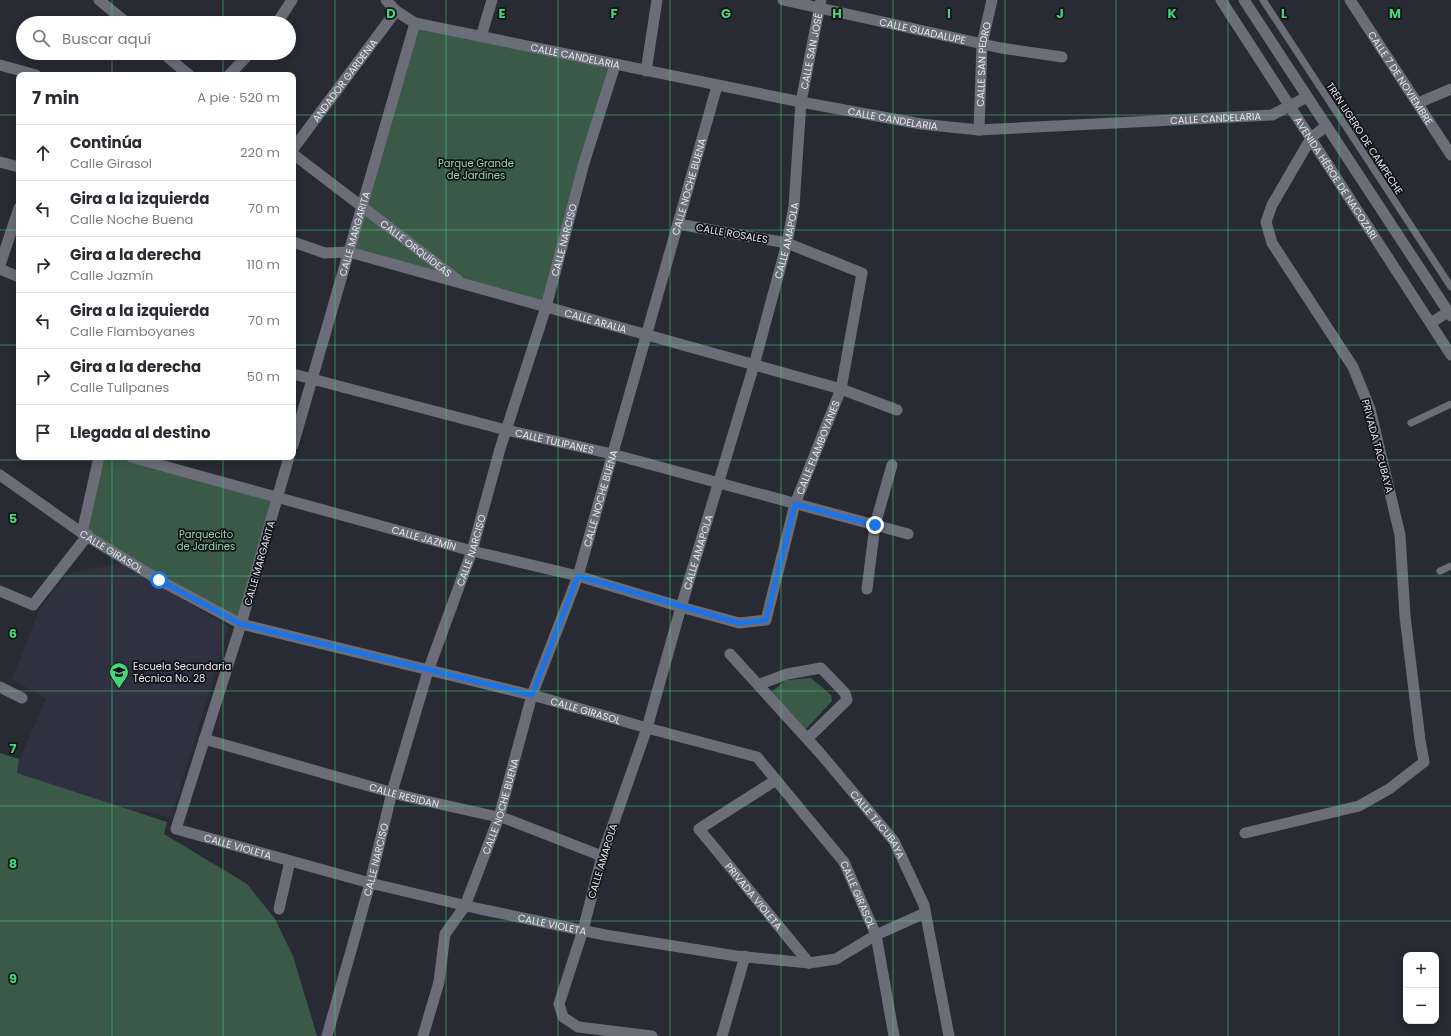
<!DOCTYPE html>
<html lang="es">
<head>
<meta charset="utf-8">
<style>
  :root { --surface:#fff; --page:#f2f2f3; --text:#2b2b33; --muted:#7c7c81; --line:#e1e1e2 }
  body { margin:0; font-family:Poppins,sans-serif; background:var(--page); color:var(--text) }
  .controls { position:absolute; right:12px; bottom:12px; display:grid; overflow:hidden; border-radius:8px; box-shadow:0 2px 10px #0003 }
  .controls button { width:36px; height:36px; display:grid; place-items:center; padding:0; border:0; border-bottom:1px solid var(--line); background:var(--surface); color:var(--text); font:20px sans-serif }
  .stop { position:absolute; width:12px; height:12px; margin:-9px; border:3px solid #1a73e8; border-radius:50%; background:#fff }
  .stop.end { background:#1a73e8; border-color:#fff; box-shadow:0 1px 4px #0008 }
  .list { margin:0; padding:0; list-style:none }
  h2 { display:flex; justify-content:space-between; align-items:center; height:52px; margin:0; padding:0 16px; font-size:17px }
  h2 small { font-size:13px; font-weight:400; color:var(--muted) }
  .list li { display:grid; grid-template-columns:26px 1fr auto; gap:12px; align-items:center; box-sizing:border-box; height:56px; padding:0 16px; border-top:1px solid var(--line) }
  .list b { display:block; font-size:15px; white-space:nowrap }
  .list p { margin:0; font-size:13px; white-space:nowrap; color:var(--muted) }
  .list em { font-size:13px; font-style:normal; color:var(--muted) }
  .icon { flex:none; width:22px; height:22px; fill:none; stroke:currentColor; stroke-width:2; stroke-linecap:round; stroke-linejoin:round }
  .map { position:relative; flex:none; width:1451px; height:1036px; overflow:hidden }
  .search { position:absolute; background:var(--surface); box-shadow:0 2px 10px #0003; left:16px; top:16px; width:280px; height:44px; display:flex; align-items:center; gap:10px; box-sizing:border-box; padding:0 14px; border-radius:22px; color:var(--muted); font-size:15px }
  .panel { position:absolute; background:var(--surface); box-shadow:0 2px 10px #0003; left:16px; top:72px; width:280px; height:388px; border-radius:8px }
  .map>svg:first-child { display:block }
</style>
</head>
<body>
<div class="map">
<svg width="1451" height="1036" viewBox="0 0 1451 1036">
  <rect width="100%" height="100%" fill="#282a34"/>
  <path fill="#2f3141" d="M121,563L229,627L171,818L140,810L136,822L13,775L46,699L12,679L40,608L68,574Z"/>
  <path fill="#3b5947" d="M415,23L615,65L546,307L349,252Z
    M99,457H111L277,499L241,624L85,531Z
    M811,678L831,695L832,701L806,729L800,728L770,693L786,680Z
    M0,753L19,759L17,773L167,822L164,834L247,884L275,919L293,956L317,1036H0Z"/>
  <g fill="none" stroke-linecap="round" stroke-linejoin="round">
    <path stroke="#6b6d79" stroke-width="7" d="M1263,0L1451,287
      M1411,423L1451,404
      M1440,571L1451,566"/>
    <g stroke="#6b6d79" stroke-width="11">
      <path d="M99,0L127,23"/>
      <path id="s1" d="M386,0L396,11L415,23L801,102L821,0"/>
      <path id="s2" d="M783,0L1001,48L1062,57"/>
      <path id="s3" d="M1350,0L1451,155"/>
      <path d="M277,23L292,0"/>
      <path d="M481,37L492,0"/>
      <path d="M163,53L189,75"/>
      <path d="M0,65L36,75"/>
      <path d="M646,71L657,0"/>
      <path d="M229,75L250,53"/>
      <path d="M1418,103L1451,89"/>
      <path id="s4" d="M979,130L982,44L992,0"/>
      <path id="s5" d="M293,149L396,11"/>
      <path id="s6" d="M293,154L458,280"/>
      <path d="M0,162L19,167"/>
      <path id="s7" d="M293,242L325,253L349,252L841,389L897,410"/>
      <path d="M0,265L19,208"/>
      <path d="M0,269L19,277"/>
      <path id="s8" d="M293,374L506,430L612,454L908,534"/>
      <path id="s9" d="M293,445L415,23"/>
      <path id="s10" d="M131,457L472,551L578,576L681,607L739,623L766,620L795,504L841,389L862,273L787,243L678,224"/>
      <path id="s11" d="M289,457L241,624L176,829L370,883L480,909L605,935L736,956L809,963L836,959L876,935L925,913"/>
      <path d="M82,533L99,457"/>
      <path d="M867,589L875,525L892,465"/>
      <path d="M0,591L33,605L88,535"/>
      <path id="s12" d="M730,654L820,753L894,841L924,905L949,1036"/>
      <path d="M758,685L787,674L821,668L845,693L847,700L808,738"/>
      <path d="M0,687L22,698"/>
      <path d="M647,728L602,856L583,930L559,1004L563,1017L578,1027L652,1036"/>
      <path id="s13" d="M204,739L404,796L507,819L602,856"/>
      <path id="s14" d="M776,780L699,829L809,963"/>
      <path d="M1245,833L1359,806L1389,789L1424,762L1420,740L1405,616L1400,535L1370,409L1353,367L1272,243L1266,222L1272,205L1311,138L1326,126"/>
      <path d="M279,909L290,861"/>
      <path id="s15" d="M327,1036L370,883L392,792L428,671L472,551L500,449L546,307L584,163L615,65"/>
      <path id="s16" d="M423,1036L439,982L445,934L465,906L499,817L532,695L578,576L717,86"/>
      <path d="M722,1036L745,956"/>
    </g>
    <g stroke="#6b6d79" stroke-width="11">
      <path id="s17" d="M0,475L82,533L159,580L241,624L543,698L647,728L757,757L844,862L876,935L894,1036"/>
      <path id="s18" d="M647,728L681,607L754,365L787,243L794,206L801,102L921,124L979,130L1272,115L1307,97"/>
    </g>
    <g stroke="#6b6d79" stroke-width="11">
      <path id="s19" d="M1221,0L1451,355"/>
      <path d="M1244,0L1451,316"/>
      <path d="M1431,323L1448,312"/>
    </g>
  </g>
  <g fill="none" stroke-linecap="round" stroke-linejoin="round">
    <path stroke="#1a73e8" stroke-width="5" d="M159,580L241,624L532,695L578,576L739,623L766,620L795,504L875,525"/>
  </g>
  <path fill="none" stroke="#43d77b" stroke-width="1" stroke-opacity="0.55" d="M112,0V23M223,0V23M335,0V1036M446,0V1036M558,0V1036M670,0V1036M781,0V1036M893,0V1036M1005,0V1036M1116,0V1036M1228,0V1036M1339,0V1036M112,53V75M223,53V75M0,115H19M293,115H1451M0,230H19M293,230H1451M0,345H19M293,345H1451M112,457V1036M223,457V1036M0,460H1451M0,576H1451M0,691H1451M0,806H1451M0,921H1451"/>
  <defs>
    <symbol id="school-pin" viewBox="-11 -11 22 30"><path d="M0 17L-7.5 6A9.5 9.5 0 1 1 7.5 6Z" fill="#43d77b" stroke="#121317"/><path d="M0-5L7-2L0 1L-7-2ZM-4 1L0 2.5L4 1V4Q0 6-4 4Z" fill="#111"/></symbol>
  </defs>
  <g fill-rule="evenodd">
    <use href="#school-pin" x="108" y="661" width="22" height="30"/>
  </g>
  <g text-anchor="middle" stroke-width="3.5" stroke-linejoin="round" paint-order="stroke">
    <g font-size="10" fill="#e4e5ec" stroke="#121317">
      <text dy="4" stroke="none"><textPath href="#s2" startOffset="143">CALLE GUADALUPE</textPath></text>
      <text dy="4" stroke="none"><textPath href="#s1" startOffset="483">CALLE SAN JOSÉ</textPath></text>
      <text dy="4" stroke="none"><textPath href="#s1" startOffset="201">CALLE CANDELARIA</textPath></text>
      <text dy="4" stroke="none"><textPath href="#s4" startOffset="66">CALLE SAN PEDRO</textPath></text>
      <text dy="4" stroke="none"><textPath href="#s3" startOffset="93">CALLE 7 DE NOVIEMBRE</textPath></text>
      <text dy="4" stroke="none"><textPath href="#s5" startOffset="86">ANDADOR GARDENIA</textPath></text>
      <text dy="4" stroke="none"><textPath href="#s18" startOffset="740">CALLE CANDELARIA</textPath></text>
      <text dy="4" stroke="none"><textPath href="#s18" startOffset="1064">CALLE CANDELARIA</textPath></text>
      <text transform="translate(1365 138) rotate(57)" y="4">TREN LIGERO DE CAMPECHE</text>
      <text dy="4" stroke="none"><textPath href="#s19" startOffset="212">AVENIDA HÉROE DE NACOZARI</textPath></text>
      <text dy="4" stroke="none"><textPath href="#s16" startOffset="893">CALLE NOCHE BUENA</textPath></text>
      <text transform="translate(732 233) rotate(10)" y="4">CALLE ROSALES</text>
      <text dy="4" stroke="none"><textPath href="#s9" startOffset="220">CALLE MARGARITA</textPath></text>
      <text dy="4" stroke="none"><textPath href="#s15" startOffset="831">CALLE NARCISO</textPath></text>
      <text dy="4" stroke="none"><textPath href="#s18" startOffset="507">CALLE AMAPOLA</textPath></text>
      <text dy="4" stroke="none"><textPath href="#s6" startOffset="155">CALLE ORQUÍDEAS</textPath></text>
      <text dy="4" stroke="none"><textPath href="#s7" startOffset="314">CALLE ARALIA</textPath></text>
      <text dy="4" stroke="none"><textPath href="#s8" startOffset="270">CALLE TULIPANES</textPath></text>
      <text transform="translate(1378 446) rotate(75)" y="4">PRIVADA TACUBAYA</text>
      <text dy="4" stroke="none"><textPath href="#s10" startOffset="838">CALLE FLAMBOYANES</textPath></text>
      <text dy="4" stroke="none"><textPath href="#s16" startOffset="569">CALLE NOCHE BUENA</textPath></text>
      <text dy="4" stroke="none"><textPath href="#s10" startOffset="304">CALLE JAZMÍN</textPath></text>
      <text dy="4" stroke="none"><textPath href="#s15" startOffset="507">CALLE NARCISO</textPath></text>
      <text dy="4" stroke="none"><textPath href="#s17" startOffset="135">CALLE GIRASOL</textPath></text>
      <text dy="4" stroke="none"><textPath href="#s18" startOffset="183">CALLE AMAPOLA</textPath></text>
      <text transform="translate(259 563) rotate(-74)" y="4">CALLE MARGARITA</text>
      <text dy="4" stroke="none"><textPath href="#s17" startOffset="639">CALLE GIRASOL</textPath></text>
      <text dy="4" stroke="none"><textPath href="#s13" startOffset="208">CALLE RESIDAN</textPath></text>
      <text dy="4" stroke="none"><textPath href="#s16" startOffset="245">CALLE NOCHE BUENA</textPath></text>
      <text dy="4" stroke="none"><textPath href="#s12" startOffset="226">CALLE TACUBAYA</textPath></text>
      <text dy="4" stroke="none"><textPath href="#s11" startOffset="453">CALLE VIOLETA</textPath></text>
      <text dy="4" stroke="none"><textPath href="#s15" startOffset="183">CALLE NARCISO</textPath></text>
      <text transform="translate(602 861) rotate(-73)" y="4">CALLE AMAPOLA</text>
      <text dy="4" stroke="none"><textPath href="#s17" startOffset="988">CALLE GIRASOL</textPath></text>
      <text dy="4" stroke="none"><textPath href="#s14" startOffset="178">PRIVADA VIOLETA</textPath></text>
      <text dy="4" stroke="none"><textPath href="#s11" startOffset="777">CALLE VIOLETA</textPath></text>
    </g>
    <g font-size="10" fill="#95d2ad" stroke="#121317">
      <text x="476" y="167">Parque Grande<tspan x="476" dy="12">de Jardines</tspan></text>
      <text x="206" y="538">Parquecito<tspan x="206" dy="12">de Jardines</tspan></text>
    </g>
    <g font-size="10" fill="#e4e5ec" stroke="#121317" text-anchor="start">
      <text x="133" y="670">Escuela Secundaria<tspan x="133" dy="12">Técnica No. 28</tspan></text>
    </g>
  </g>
  <g font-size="13" text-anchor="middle" font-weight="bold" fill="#43d77b" stroke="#121317" stroke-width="3.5" stroke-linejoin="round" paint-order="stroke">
    <text x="391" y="18">D</text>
    <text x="502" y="18">E</text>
    <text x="614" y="18">F</text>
    <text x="726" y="18">G</text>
    <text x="837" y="18">H</text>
    <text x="949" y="18">I</text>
    <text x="1060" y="18">J</text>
    <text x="1172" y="18">K</text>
    <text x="1284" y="18">L</text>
    <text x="1395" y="18">M</text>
    <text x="13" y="523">5</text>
    <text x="13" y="638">6</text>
    <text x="13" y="753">7</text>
    <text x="13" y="868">8</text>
    <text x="13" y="983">9</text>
  </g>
</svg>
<div class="controls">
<button>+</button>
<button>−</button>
</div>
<div class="stop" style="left:159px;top:580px"></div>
<div class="stop end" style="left:875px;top:525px"></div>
<div class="search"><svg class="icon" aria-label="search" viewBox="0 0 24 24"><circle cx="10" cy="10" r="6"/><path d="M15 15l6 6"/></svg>Buscar aquí</div>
<section class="panel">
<h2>7 min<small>A pie · 520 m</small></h2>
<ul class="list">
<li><svg class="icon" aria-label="ahead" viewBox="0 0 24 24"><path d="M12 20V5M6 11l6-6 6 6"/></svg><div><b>Continúa</b><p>Calle Girasol</p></div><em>220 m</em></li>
<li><svg class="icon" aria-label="left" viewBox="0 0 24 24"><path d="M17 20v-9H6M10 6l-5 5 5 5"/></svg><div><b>Gira a la izquierda</b><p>Calle Noche Buena</p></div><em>70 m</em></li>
<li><svg class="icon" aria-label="right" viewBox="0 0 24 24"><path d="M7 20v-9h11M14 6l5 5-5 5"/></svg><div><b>Gira a la derecha</b><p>Calle Jazmín</p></div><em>110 m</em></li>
<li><svg class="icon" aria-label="left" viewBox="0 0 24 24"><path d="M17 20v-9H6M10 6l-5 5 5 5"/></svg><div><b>Gira a la izquierda</b><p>Calle Flamboyanes</p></div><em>70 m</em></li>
<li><svg class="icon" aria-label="right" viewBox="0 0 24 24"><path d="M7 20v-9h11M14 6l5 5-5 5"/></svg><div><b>Gira a la derecha</b><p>Calle Tulipanes</p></div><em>50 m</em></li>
<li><svg class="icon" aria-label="arrive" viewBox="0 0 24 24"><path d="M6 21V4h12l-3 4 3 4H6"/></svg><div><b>Llegada al destino</b></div></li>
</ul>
</section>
</div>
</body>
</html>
